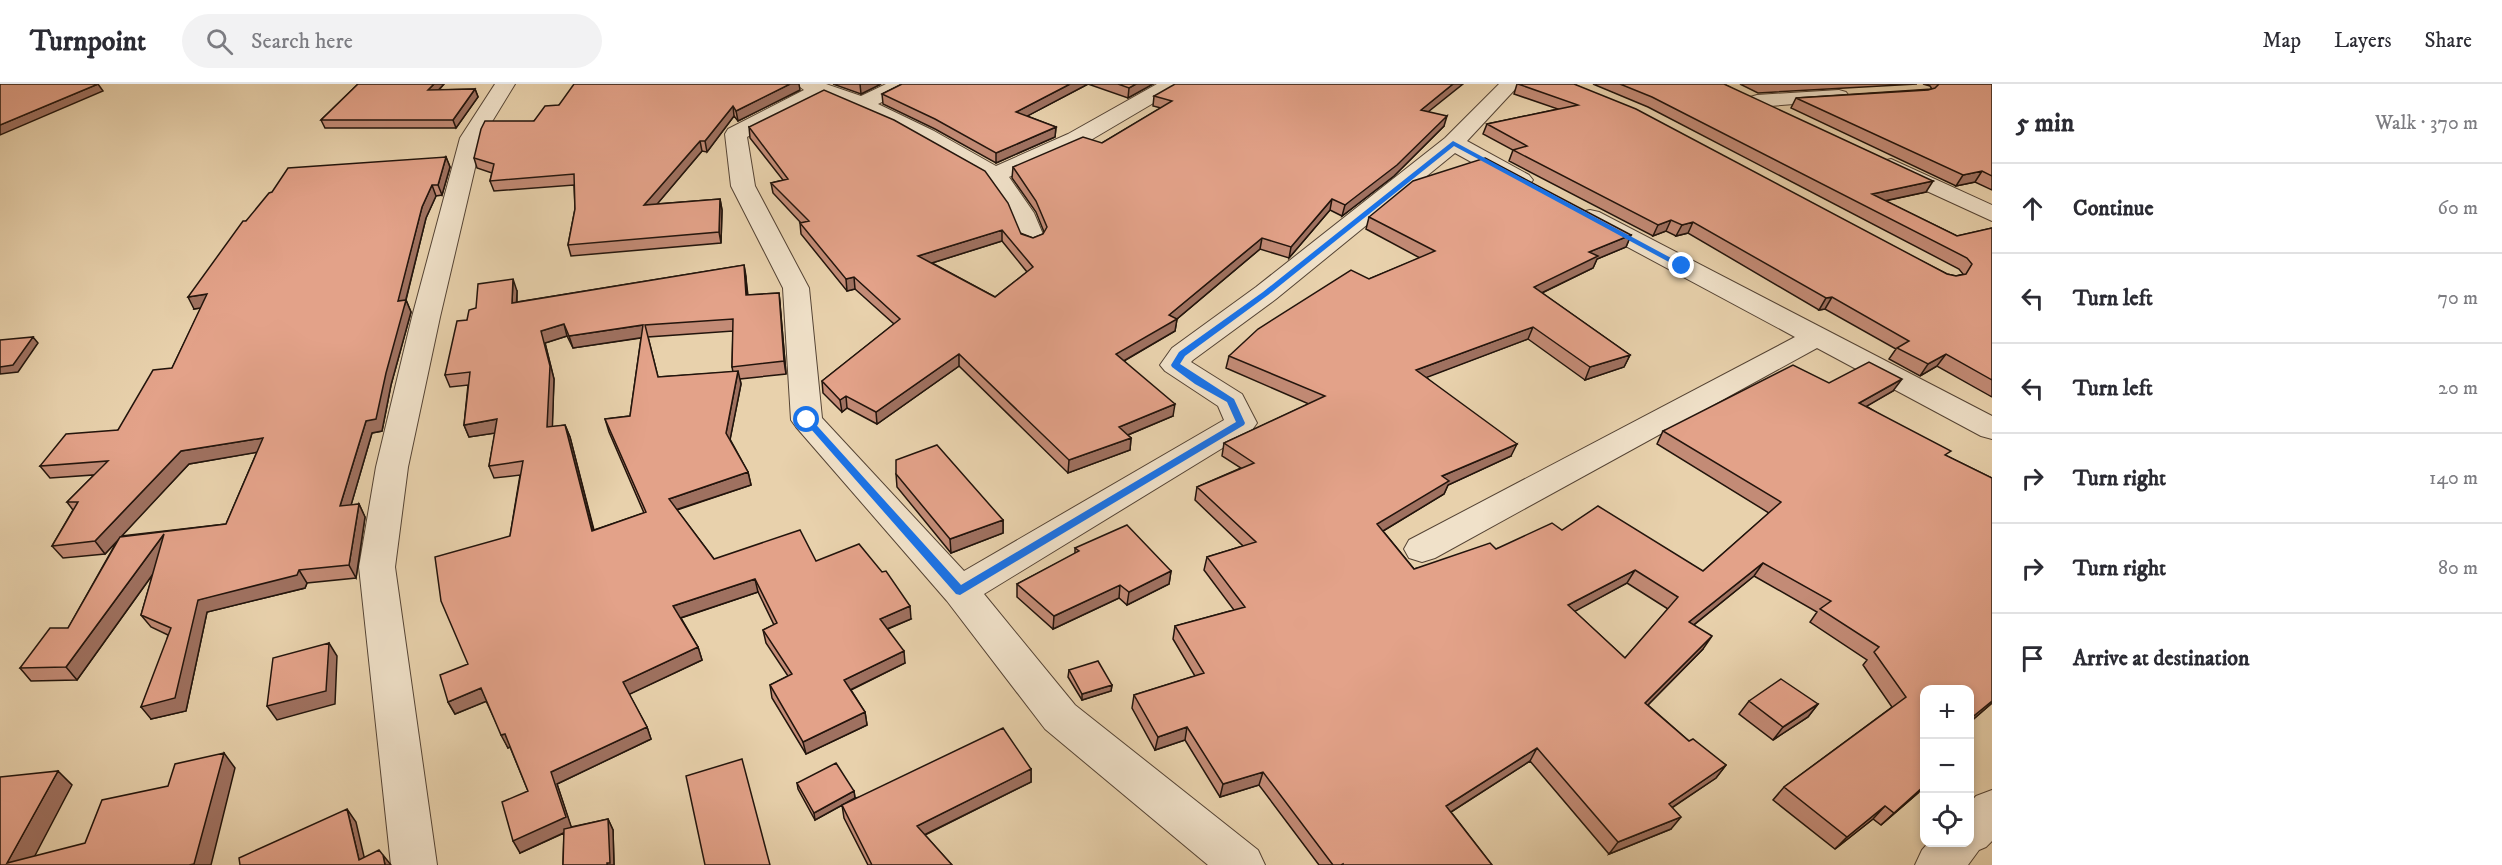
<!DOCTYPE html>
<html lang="en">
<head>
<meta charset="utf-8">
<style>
  :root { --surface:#fff; --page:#f2f2f3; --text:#2b2b33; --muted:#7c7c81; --line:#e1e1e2 }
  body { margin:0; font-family:"IM FELL DW Pica",serif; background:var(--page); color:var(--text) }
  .controls { position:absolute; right:18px; bottom:18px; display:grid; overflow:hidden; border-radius:12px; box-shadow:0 3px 9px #0003 }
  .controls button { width:54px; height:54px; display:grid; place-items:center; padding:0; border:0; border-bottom:2px solid var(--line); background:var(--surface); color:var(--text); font:30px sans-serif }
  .stop { position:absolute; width:18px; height:18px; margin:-14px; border:4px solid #1a73e8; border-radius:50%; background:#fff }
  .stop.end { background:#1a73e8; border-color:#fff; box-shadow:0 2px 6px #0008 }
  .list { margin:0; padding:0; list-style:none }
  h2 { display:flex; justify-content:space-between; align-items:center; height:78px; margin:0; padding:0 24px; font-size:26px }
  h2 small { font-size:20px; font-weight:400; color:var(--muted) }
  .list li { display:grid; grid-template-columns:39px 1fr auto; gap:18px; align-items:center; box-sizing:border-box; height:90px; padding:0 24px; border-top:2px solid var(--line) }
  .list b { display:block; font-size:22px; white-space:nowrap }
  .list em { font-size:20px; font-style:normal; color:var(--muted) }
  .icon { flex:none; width:33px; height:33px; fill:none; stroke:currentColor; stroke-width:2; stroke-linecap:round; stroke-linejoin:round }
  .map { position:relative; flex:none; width:1992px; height:781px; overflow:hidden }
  header { display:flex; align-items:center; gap:36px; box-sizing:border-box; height:84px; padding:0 30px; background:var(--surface); border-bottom:2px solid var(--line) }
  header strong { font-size:28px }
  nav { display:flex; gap:33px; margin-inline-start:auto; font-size:21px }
  .search { width:420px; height:54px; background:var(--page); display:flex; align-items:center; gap:15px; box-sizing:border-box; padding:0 21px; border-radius:33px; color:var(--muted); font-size:22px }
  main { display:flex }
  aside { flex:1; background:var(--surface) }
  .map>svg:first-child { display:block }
</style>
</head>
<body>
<header>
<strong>Turnpoint</strong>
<div class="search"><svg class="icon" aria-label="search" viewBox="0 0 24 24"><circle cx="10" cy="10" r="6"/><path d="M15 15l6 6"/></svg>Search here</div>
<nav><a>Map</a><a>Layers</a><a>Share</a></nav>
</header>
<main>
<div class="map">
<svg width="1992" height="781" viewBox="0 0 1992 781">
  <rect width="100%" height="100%" fill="#e8d1ac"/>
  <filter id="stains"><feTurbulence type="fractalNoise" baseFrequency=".00333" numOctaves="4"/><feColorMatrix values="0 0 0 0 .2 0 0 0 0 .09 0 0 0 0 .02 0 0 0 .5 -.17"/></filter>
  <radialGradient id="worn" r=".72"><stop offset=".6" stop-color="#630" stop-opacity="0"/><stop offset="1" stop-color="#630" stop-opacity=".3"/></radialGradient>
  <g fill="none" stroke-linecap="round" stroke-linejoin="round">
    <defs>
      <path id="street" d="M495,0H515L482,54L440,233L408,383L395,483L437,781H391L359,483L376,383L412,233L460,54Z
        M796,0H826L861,12L886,0H912L909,4L878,20L934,47L996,82L1068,50L1157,0H1182L1179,4L1084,60L1009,93L1034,129L1045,155L1041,160L1032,163L1023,160L1010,129L987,96L896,44L825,13L747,53L755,102L809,204L822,334L964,487L1224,336L1218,322L1165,287L1160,281L1172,264L1256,203L1445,54L1499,0H1520L1467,57L1529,91L1533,96L1529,101L1521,103L1513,101L1455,69L1276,215L1193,276L1191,278L1242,310L1257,339L1252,346L984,510L1075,621L1258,766L1265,781H1208L1045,645L947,517L796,343L791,336L783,204L731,102L725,50L728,45L804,6Z
        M1839,6L1846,8L1849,12L1846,16L1757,23L1750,21L1747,17L1750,13L1757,11Z
        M1891,75L1992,121V137L1883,87L1880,82L1883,77Z
        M1590,126L1599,128L1992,332V355L1981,352L1817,264L1435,474L1422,478L1409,474L1404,465L1409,456L1795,253L1581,138L1578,133L1581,128Z
        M1992,706V757L1986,763L1979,766L1968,781H1915L1922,766L1929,758H1970V719L1976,712Z"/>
    </defs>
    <use href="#street" stroke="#544334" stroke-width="2"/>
    <use href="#street" fill="#f0e1c9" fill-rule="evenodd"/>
  </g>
  <path fill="#c38b76" stroke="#22140c" stroke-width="1.5" fill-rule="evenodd" d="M358,0H444L439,6L475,5L478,13L456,44H325L321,36Z
    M833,0H881L861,10Z
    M902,0H1153L1128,14L1088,0L1027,32L1056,43L1055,53L996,79L935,45L883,20L882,10Z
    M1517,0H1574L1947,190L1956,192L1963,190L1959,185L1648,23L1593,0H1724L1926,108L1885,117L1957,152L1992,144V313L1937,282L1920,292L1889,275L1896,265L1825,225L1819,226L1688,149L1676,152L1666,147L1653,152L1509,77L1513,66L1483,50L1487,40L1558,25L1514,10Z
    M1740,0H1917L1758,9Z
    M1923,0H1992V106L1975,98L1956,102L1791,24L1796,14L1932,5L1930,2Z
    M800,6L738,37L734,32L707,68L702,67L657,120L720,115L722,126L721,159L571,172L568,161L575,125L574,101L494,107L490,97L492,89L477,84L474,74L534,37L559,21Z
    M1154,12L1429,28L1444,42L1394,92L1342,132L1330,126L1289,174L1260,165L1177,235L1175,247L1124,277L1173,332L1128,351L1131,354L1130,366L1068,389L959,282L877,340L847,324L842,328L823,309L822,297L894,240L855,205L847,207L801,150L800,139H801L773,109L771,99L783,96L750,54L749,43L1033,154L1043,150L1044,148L1036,128L1012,94L1013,83L1102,59L1161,24L1153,22ZM1002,157L1027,188L995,213L932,179Z
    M446,73L450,83L442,111L436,112L426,134L406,216L411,228L391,301L382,347L372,349L351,421L359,420L365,433L356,494L307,499L305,504L207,528L186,627L151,635L168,551L151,543L141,531L153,490L77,596L31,597L20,584L68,544L117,457L105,470L63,474L52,462L73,426L67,418L94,391L50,394L40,382L118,346L172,284L201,224L194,225L246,137ZM257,368L226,440L121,452L189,380Z
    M1369,133L1631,151L1626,163L1597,175L1593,184L1542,209L1630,271L1624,283L1585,296L1528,255L1426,293L1511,372L1448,401L1444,410L1383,447L1414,485L1496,465L1562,446L1703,487L1769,429L1657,360L1663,347L1829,299L1893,307L1866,322L1947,372L1992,394V619L1970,638V606H1924V702L1918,709L1881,741L1873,735L1835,765L1773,716L1784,703L1892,623L1863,581L1867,576L1810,538L1817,528L1754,492L1694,541L1703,565L1648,621L1689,657L1726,681L1716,694L1672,724L1671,745L1609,770L1530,677L1451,728L1492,781H1319L1259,701L1220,713L1185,656L1155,666L1132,624L1134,611L1195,592L1173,555L1175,542L1234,526L1204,486L1207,473L1243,462L1195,416L1197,403L1241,384L1222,372L1224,359L1309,320L1226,284L1229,272L1369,195L1420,174L1366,145ZM1627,499L1668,525L1625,574L1574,527Z
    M744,181L748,211L779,209L780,220L786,290L740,295L741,300L730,355L748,388L751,401L677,426L714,475L816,477L911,535L888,545L905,579L851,606L865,628L867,641L806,670L772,614L770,601L788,592L766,559L763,546L774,541L758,508L681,534L698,563L702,576L629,610L647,643L651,655L557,700L571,743L608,735L613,746L614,781H563L564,749L520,769L528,707L510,663L508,664L486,617L455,630L448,618L468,580L510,452L520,391L494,394L489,382L495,349L469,353L464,341L468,301L450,303L445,291L467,236L476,224L517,207V218ZM733,247L732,283L733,288L658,293L648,253ZM567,252L573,264L641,254L630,332L605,335L609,348L644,429L594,446L570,353L565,341L552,343L554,295L545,259Z
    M896,390L1003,436V449L951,469L897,403Z
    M1075,464L1171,487L1169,500L1127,521L1119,514L1053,545L1017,513V500L1075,470Z
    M1069,586L1112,601L1111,607L1082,616L1068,593Z
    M1749,617L1818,620L1808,633L1773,656L1739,630Z
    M1031,685V698L925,751L952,781H868L844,734L842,721L815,736L798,705L797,699L854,707L855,714Z"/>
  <path fill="#9f7160" stroke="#22140c" stroke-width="1.5" d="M98,0L103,7L0,51V41Z
    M434,0H444L431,14L428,6Z
    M790,0H799L800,6L738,37L736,27Z
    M860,0H881L861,10Z
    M1070,0H1088L1016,38V28Z
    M1136,0H1153L1128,14L1129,4Z
    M1453,0H1463L1418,36L1421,26Z
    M475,5L478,13L456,44L453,36Z
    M733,22L734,32L707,68L705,57Z
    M1447,32L1444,42L1394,92L1342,132L1345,121Z
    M1056,43L1055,53L996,79V69Z
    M700,57L702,67L647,132L644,121Z
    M446,73L450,83L442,111L438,101Z
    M1982,87L1975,98L1956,102L1963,91Z
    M1933,97L1926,108L1865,121L1872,110Z
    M432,101L436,112L426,134L404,223L406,216L411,228L391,301L382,347L372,349L347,435L340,422L366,337L422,123Z
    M720,115L722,126L721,159L719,148Z
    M1332,115L1330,126L1289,174L1291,163Z
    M1671,136L1666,147L1653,152L1658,141Z
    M1693,138L1688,149L1676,152L1682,141Z
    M1002,146V157L919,183L918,172Z
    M1631,151L1626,163L1597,175L1593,184L1529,215L1534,203L1589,168Z
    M1262,154L1260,165L1177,235L1175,247L1115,282L1116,270L1169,231Z
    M744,181L746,192L748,223L746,211Z
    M854,193L855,205L847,207L846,195Z
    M513,195L517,207L516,230L512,219Z
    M779,209L780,220L786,290L784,277Z
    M207,210L214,222L194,225L188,213Z
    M1832,213L1825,225L1819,226L1826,214Z
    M564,240L567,252L545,259L554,295L552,356L547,343L541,247Z
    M643,241L646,253L573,264L569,252Z
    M1533,243L1528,255L1412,299L1416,286Z
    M33,253L38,259L18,288L0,290V283Z
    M959,270V282L877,340L876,328Z
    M1946,270L1937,282L1920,292L1928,280Z
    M1630,271L1624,283L1585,296L1590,283Z
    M738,287L741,300L729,361L726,349Z
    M1902,295L1893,307L1850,332L1859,319Z
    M846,312L847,324L842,328L840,316Z
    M1175,320L1173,332L1118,355L1119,343Z
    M497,335L502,348L469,353L464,341Z
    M565,341L570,353L597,460L592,447Z
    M263,354L270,366L189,380L105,470L95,457L181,367Z
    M1131,354L1130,366L1068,389L1069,376Z
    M1517,360L1511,372L1448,401L1444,410L1373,453L1377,440L1442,392Z
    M748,388L751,401L672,427L669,415Z
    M359,420L365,433L356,494L349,481Z
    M1003,436V449L951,469L950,455Z
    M164,450L173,462L77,596L66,583Z
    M1763,479L1754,492L1681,551L1689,538Z
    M299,486L307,499L305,504L207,528L186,627L151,635L141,623L198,516Z
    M1635,486L1627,499L1561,535L1568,521Z
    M1171,487L1169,500L1127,521L1129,508Z
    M755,495L758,508L677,535L673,522Z
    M1120,501L1119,514L1053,545L1054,532Z
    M910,522L911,535L882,547L880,535Z
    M1712,552L1703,565L1637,632L1645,619Z
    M329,559L337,572L335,620L277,636L267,622Z
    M698,563L702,576L628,611L623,598Z
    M904,567L905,579L846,608L844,596Z
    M1112,601L1111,607L1082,616V610Z
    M481,604L487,617L455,630L448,618Z
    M1992,617V619L1970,638V635Z
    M1818,620L1808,633L1773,656L1783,643Z
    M865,628L867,641L806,670L803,658Z
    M647,643L651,655L557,700L572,745L520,769L513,757L551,688Z
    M1187,643L1185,656L1155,666L1158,653Z
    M505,650L511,662L508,664L501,651Z
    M1537,664L1530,677L1440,735L1446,722Z
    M224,669L235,684L211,781H189Z
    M1726,681L1716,694L1659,732L1669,720Z
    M1031,685V698L918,754L917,742Z
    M58,687L72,701L30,781L7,779Z
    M1263,688L1259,701L1220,713L1223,700Z
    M1924,702L1918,709L1881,741L1894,729Z
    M854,707L855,714L815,736L814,729Z
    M1885,722L1873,735L1835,765L1847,753Z
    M347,725L356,738L366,781L359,776Z
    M1681,733L1671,745L1609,770L1618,758Z
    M608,735L613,746L614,781H607Z
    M383,771L391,781H385Z"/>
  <path fill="#e3a289" stroke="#22140c" stroke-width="1.5" fill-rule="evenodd" d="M0,0H98L0,41Z
    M358,0H434L428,6L475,5L453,36H321Z
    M574,0H790L736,27L733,22L705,57H700L644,121L720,115L719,148L568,161L575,125L574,90L490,97L494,80L474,74L481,45L485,37H534L545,22L559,21Z
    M902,0H1070L1016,28L1056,43L996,69L935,35L882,10Z
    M1118,0H1136L1129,4Z
    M1175,0H1453L1421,26L1447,32L1397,81L1345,121L1332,115L1291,163L1262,154L1169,231L1177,235L1116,270L1175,320L1119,343L1131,354L1069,376L959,270L876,328L846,312L840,316L822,297L900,235L854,193L846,195L800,139L809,137L771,99L788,95L749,43L824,6L894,36L985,87L1008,119L1021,150L1033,154L1043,150L1047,143L1036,117L1013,83L1083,53L1102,59L1172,17L1154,12ZM1002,146L1033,183L995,213L918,172Z
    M1518,0H1574L1636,25L1947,190L1956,192L1966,190L1972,180L1967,174L1652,13L1620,0H1724L1933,97L1872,110L1957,152L1992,144V296L1946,270L1928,280L1897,264L1909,257L1832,213L1826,214L1693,138L1682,141L1671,136L1658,141L1513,66L1527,62L1487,40L1578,21Z
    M1939,0H1992V92L1982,87L1963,91L1796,14L1928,6L1935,4Z
    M446,73L438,101H432L422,123L398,217L406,216L386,289L376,335L366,337L340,422L359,420L349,481L299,486L297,491L198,516L175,614L141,623L171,544L141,531L164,450L66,583L20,584L50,544H68L120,453L226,440L263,354L181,367L95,457L52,462L78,418H67L108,377L40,382L66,350L118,346L153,286L172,284L207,210L188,213L243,137H246L269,109L272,108L288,84Z
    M1485,74L1631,151L1589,168L1598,172L1534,203L1630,271L1590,283L1533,243L1416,286L1517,360L1442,392L1449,397L1377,440L1414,485L1490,459L1496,465L1552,439L1562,446L1598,422L1703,487L1781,418L1663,347L1793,281L1829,299L1869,278L1902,295L1859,319L1951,367L1945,371L1992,394V617L1970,635V606H1924V702L1894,729L1885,722L1847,753L1784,703L1906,613L1874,568L1879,563L1820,525L1831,517L1763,479L1689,538L1712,552L1645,619L1689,657L1693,655L1726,681L1669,720L1681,733L1618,758L1537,664L1446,722L1492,781H1343V780L1341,781H1333L1263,688L1223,700L1187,643L1158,653L1134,611L1204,589L1175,542L1245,523L1207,473L1256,458L1197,403L1254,379L1224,359L1325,312L1229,272L1258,245L1351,186L1369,195L1435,167L1369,133L1413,97ZM1635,486L1678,513L1625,574L1568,521Z
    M744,181L746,211L779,209L784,277L732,283L733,235L645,241L658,293L738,287L726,349L748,388L669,415L714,475L800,446L816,477L859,460L882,488L886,487L910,522L880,535L904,567L844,596L865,628L803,658L770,601L792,590L763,546L777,539L755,495L673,522L698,563L623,598L647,643L551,688L566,733L513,757L502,718L528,707L505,650L501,651L481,604L448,618L440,591L468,580L441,517L435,473L510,452L523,377L489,382L497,335L464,341L470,288L445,291L457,237L467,236L469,226L476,224L478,200L513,195L512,219ZM564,240L569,252L643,241L630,332L605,335L646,428L592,447L565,341L547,343L550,282L541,247Z
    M33,253L13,281L0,283V256Z
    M937,361L1003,436L950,455L896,390V376Z
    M1127,441L1171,487L1129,508L1120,501L1054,532L1017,500L1079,467L1075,464Z
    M329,559L326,607L267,622L273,574Z
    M1098,577L1112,601L1082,610L1069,586Z
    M1781,595L1818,620L1783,643L1749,617Z
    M1003,644L1031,685L917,742L952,781H872L842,721Z
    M224,669L194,780L189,781H0V693L58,687L7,779L85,759L102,716L168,702L175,680Z
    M742,675L770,781H705L686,692Z
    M836,679L854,707L814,729L797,699Z
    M347,725L359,776L379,766L383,771L385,781H240L239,774Z
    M608,735L610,779H607V781H563L564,745Z"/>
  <path fill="#1a73e8" d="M1453,57L1686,182L1680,184L1454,62L1268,211L1185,272L1180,280L1234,315L1245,339L1244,341L960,511L956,510L803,336L810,334L961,501L1236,338L1227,318L1195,300L1172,283L1171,281L1179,268L1263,208Z"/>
  <rect width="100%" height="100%" filter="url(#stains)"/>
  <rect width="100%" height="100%" fill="url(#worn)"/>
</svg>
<div class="controls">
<button>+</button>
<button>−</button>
<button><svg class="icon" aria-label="locate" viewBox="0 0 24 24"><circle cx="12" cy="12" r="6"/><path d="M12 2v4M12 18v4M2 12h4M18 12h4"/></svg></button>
</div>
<div class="stop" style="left:807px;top:336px"></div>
<div class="stop end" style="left:1682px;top:182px"></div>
</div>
<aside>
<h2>5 min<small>Walk · 370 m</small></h2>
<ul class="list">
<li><svg class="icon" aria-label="ahead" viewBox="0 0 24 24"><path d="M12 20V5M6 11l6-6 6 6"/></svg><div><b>Continue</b></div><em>60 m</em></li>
<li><svg class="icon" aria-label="left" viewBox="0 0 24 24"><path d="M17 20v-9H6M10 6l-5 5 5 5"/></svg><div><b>Turn left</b></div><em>70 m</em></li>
<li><svg class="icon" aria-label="left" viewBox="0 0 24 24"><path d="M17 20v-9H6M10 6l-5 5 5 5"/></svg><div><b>Turn left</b></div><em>20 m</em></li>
<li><svg class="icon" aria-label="right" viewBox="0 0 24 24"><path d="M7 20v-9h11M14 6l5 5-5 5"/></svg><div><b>Turn right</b></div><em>140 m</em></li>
<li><svg class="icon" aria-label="right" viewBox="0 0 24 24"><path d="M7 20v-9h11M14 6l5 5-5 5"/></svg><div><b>Turn right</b></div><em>80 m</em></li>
<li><svg class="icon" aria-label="arrive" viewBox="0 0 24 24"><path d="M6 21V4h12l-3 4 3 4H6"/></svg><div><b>Arrive at destination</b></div></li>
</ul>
</aside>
</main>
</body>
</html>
